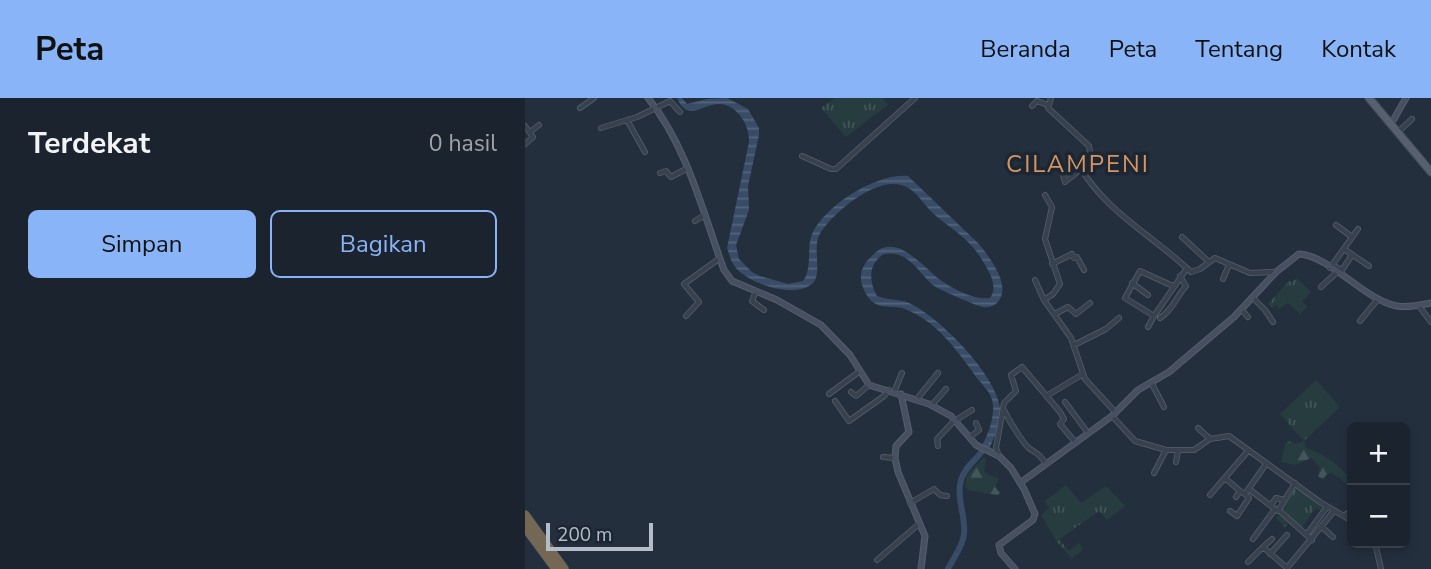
<!DOCTYPE html>
<html lang="id">
<head>
<meta charset="utf-8">
<style>
  :root { --surface:#1b232e; --page:#282f3a; --text:#f1f3f6; --muted:#a0a4aa; --line:#39404a; --accent:#8ab4f8 }
  body { margin:0; font-family:"Nunito Sans",sans-serif; background:var(--page); color:var(--text) }
  .controls { position:absolute; right:21px; bottom:21px; display:grid; overflow:hidden; border-radius:10px; box-shadow:0 4px 10px #0003 }
  .controls button { width:63px; height:63px; display:grid; place-items:center; padding:0; border:0; border-bottom:2px solid var(--line); background:var(--surface); color:var(--text); font:35px sans-serif }
  .scale { position:absolute; left:21px; bottom:18px; width:107px; box-sizing:border-box; padding-left:7px; border:4px solid #b4bcc9; border-top:0; font-size:19px; line-height:24px; white-space:nowrap; color:#b4bcc9; -webkit-text-stroke:5px #1d2633; paint-order:stroke }
  .list { margin:0; padding:0; list-style:none }
  h2 { display:flex; justify-content:space-between; align-items:center; height:91px; margin:0; padding:0 28px; font-size:30px }
  h2 small { font-size:23px; font-weight:400; color:var(--muted) }
  .actions { display:flex; gap:14px; padding:21px 28px }
  .actions a { flex:1; padding:16px 0; border:2px solid var(--accent); border-radius:10px; text-align:center; font-size:24px; color:var(--accent) }
  .actions .main { background:var(--accent); color:#111 }
  .map { position:relative; flex:none; width:906px; height:471px; overflow:hidden }
  header { display:flex; align-items:center; gap:42px; box-sizing:border-box; height:98px; padding:0 35px; background:var(--accent); color:#111 }
  header strong { font-size:33px }
  nav { display:flex; gap:38px; margin-inline-start:auto; font-size:24px }
  main { display:flex }
  aside { flex:1; background:var(--surface) }
  .map>svg:first-child { display:block }
</style>
</head>
<body>
<header>
<strong>Peta</strong>
<nav><a>Beranda</a><a>Peta</a><a>Tentang</a><a>Kontak</a></nav>
</header>
<main>
<aside>
<h2>Terdekat<small>0 hasil</small></h2>
<ul class="list">
</ul>
<div class="actions"><a class="main">Simpan</a><a>Bagikan</a></div>
</aside>
<div class="map">
<svg width="906" height="471" viewBox="0 0 906 471">
  <defs>
    <pattern id="grass-tufts" width="24" height="20" patternUnits="userSpaceOnUse" patternTransform="scale(1.75)"><rect width="24" height="20" fill="#263c3f"/><path d="M3 7l-1-3M5 7V3M7 7l1-3M15 17l-1-3M17 17v-4M19 17l1-3" fill="none" stroke="#435659"/></pattern>
    <pattern id="forest-firs" width="22" height="20" patternUnits="userSpaceOnUse" patternTransform="scale(1.75)"><rect width="22" height="20" fill="#263c3f"/><path d="M5 1l3.5 6h-7zM16 11l3.5 6h-7z" fill="#435659"/></pattern>
    <pattern id="water-rules" width="6" height="5" patternUnits="userSpaceOnUse" patternTransform="scale(1.75)"><rect width="6" height="5" fill="#394c67"/><path d="M0 2.5h6" fill="none" stroke="#53647b"/></pattern>
  </defs>
  <rect width="100%" height="100%" fill="#242f3e"/>
  <path fill="url(#grass-tufts)" d="M310,0H357L363,7L321,39L296,10Z
    M772,180L786,194L777,203L782,209L775,216L763,205L754,211L751,207L747,210L743,206L764,183L766,184Z
    M791,282L815,309L779,343L755,316Z
    M769,386L801,410L797,414L791,409L777,430L774,427L769,430L764,425L760,429L751,420L758,411L754,408Z
    M541,387L556,405L581,388L600,408L582,422L574,413L536,440L535,442L544,453L554,445L558,452L547,460L532,444L516,417L524,410L520,403Z"/>
  <path fill="url(#forest-firs)" d="M765,343L770,346L779,343L781,350C803,357 811,366 827,381V392L815,380L806,375L801,377L798,382L793,378L795,369L786,360L770,367L756,364L760,346Z
    M459,359L461,361L459,374L474,381L470,389L475,395L472,397L443,392L440,388L442,377Z"/>
  <path fill="url(#water-rules)" d="M152,0H157L162,6L182,1L202,0L223,11L234,30V37L223,88L224,112L211,147L214,161L227,174L235,178L263,186L278,183C288,169 281,151 287,136C300,107 352,75 383,78L454,146C464,159 487,187 473,204C469,208 464,210 458,209C454,209 413,191 409,188C393,175 382,149 357,157C343,168 344,183 352,198C364,203 376,200 388,207C417,222 471,277 475,310C477,324 469,339 464,352L457,348C463,336 469,322 468,307C467,294 456,286 449,276C431,251 411,223 380,211C370,207 358,211 349,205C340,198 333,183 337,172C339,167 342,162 346,159C367,134 391,161 408,176C420,187 448,203 465,200C475,187 461,169 454,157C443,141 426,130 411,118C401,110 395,98 385,91C358,72 311,112 296,134C286,148 298,174 288,185C271,201 229,187 214,173C207,167 205,159 202,150L224,44C225,28 213,8 196,6C179,5 162,25 152,0Z"/>
  <g fill="none" stroke-linecap="round" stroke-linejoin="round">
    <path stroke="#394c67" stroke-width="6" d="M423,471C428,460 438,449 439,436C441,418 431,401 436,382C440,367 455,360 461,347"/>
    <defs>
      <path id="street" d="M526,0L523,10L564,48L565,54L554,67C579,113 630,139 666,174L675,171L690,160L725,175L750,174
        M507,8L512,3L523,7
        M55,10L69,0
        M102,22L120,54
        M0,28L8,39L0,46
        M76,30L112,19L145,3L155,14
        M5,34L14,27
        M873,34L887,21
        M277,58L306,71H311L390,0
        M556,64L551,65L538,77L540,84L556,71
        M135,75L141,73L146,79L161,71
        M520,97L527,109L520,141L535,186L528,196L519,202L546,240L560,281L591,315
        M170,123L180,117
        M811,127L827,139
        M657,139L684,164
        M819,151L844,168
        M527,166L547,156L549,160L552,159L559,172
        M811,169L817,172L827,157
        M805,170L833,131
        M698,181L704,167
        M510,182L519,202
        M607,185L623,197
        M648,188L615,173L600,200L629,218L662,170
        M796,189L812,174
        M231,193L227,203L239,212
        M728,200L740,212L748,224
        M894,208L906,224
        M717,212L723,219
        M530,216L543,209L551,216L565,205
        M161,218L174,204L159,186L195,160
        M635,220C646,214 652,198 661,188L655,178
        M835,223L853,201
        M623,229L629,218
        M549,247L581,231L594,220
        M626,284L639,309
        M326,294L331,298L344,287
        M369,294L377,275
        M304,296L335,273
        M523,297L558,276
        M392,301L413,275
        M310,303L324,323L359,298L364,292
        M540,304L563,335
        M407,307L421,291
        M479,312C482,319 498,346 505,351C514,357 514,356 521,366
        M587,318L610,343L641,352H669L685,341L704,338L795,404L827,423
        M673,330L685,341
        M445,339L454,332L451,325
        M413,348L412,341L428,324L447,312
        M474,358L471,350L479,305L491,293L486,277L497,269L535,314L539,321L535,326L550,344
        M358,359L370,360
        M651,364L653,353
        M629,375L641,352
        M700,380L715,393
        M724,391L750,411L728,441
        M685,397L723,353
        M711,399L715,393L720,396L741,366
        M385,405L409,391L415,397L422,398
        M746,407L751,400L759,402
        M750,411L753,413L770,385
        M705,413L712,418L724,400L720,396
        M757,415L787,442
        M819,418L827,412
        M798,430L808,439
        M782,436L802,409
        M850,445L856,471
        M738,449L747,441
        M745,456L762,437
        M352,462L394,426
        M723,464L738,449L762,470L809,413"/>
      <path id="secondary" d="M123,0C162,48 178,115 199,172L207,183L252,202L296,227L325,257L344,287L404,306L426,318L451,347L474,358L486,370L499,391L510,416L508,422L474,447L476,455L490,471
        M866,26L881,0
        M376,296L384,334L371,348L370,360L373,374L400,438L396,471
        M495,385L587,318L613,292L644,274L709,219L751,174L774,156C806,158 839,202 872,208C883,210 896,207 906,205"/>
      <path id="primary" d="M844,0L906,74"/>
      <path id="highway" d="M0,417L39,471
        M0,429L31,471"/>
    </defs>
    <use href="#street" stroke="#565f6c" stroke-width="6"/>
    <use href="#secondary" stroke="#565f6c" stroke-width="7"/>
    <use href="#primary" stroke="#414a57" stroke-width="9"/>
    <use href="#highway" stroke="#434c59" stroke-width="10"/>
    <use href="#street" stroke="#38414e" stroke-width="4.5"/>
    <use href="#secondary" stroke="#465061" stroke-width="5"/>
    <use href="#primary" stroke="#56606e" stroke-width="7"/>
    <use href="#highway" stroke="#746855" stroke-width="9"/>
  </g>
  <g text-anchor="middle" stroke-width="7" stroke-linejoin="round" paint-order="stroke">
    <g font-size="24" letter-spacing="2" fill="#d59563" stroke="#1d2633">
      <text x="553" y="74">CILAMPENI</text>
    </g>
  </g>
</svg>
<div class="controls">
<button>+</button>
<button>−</button>
</div>
<div class="scale">200 m</div>
</div>
</main>
</body>
</html>
